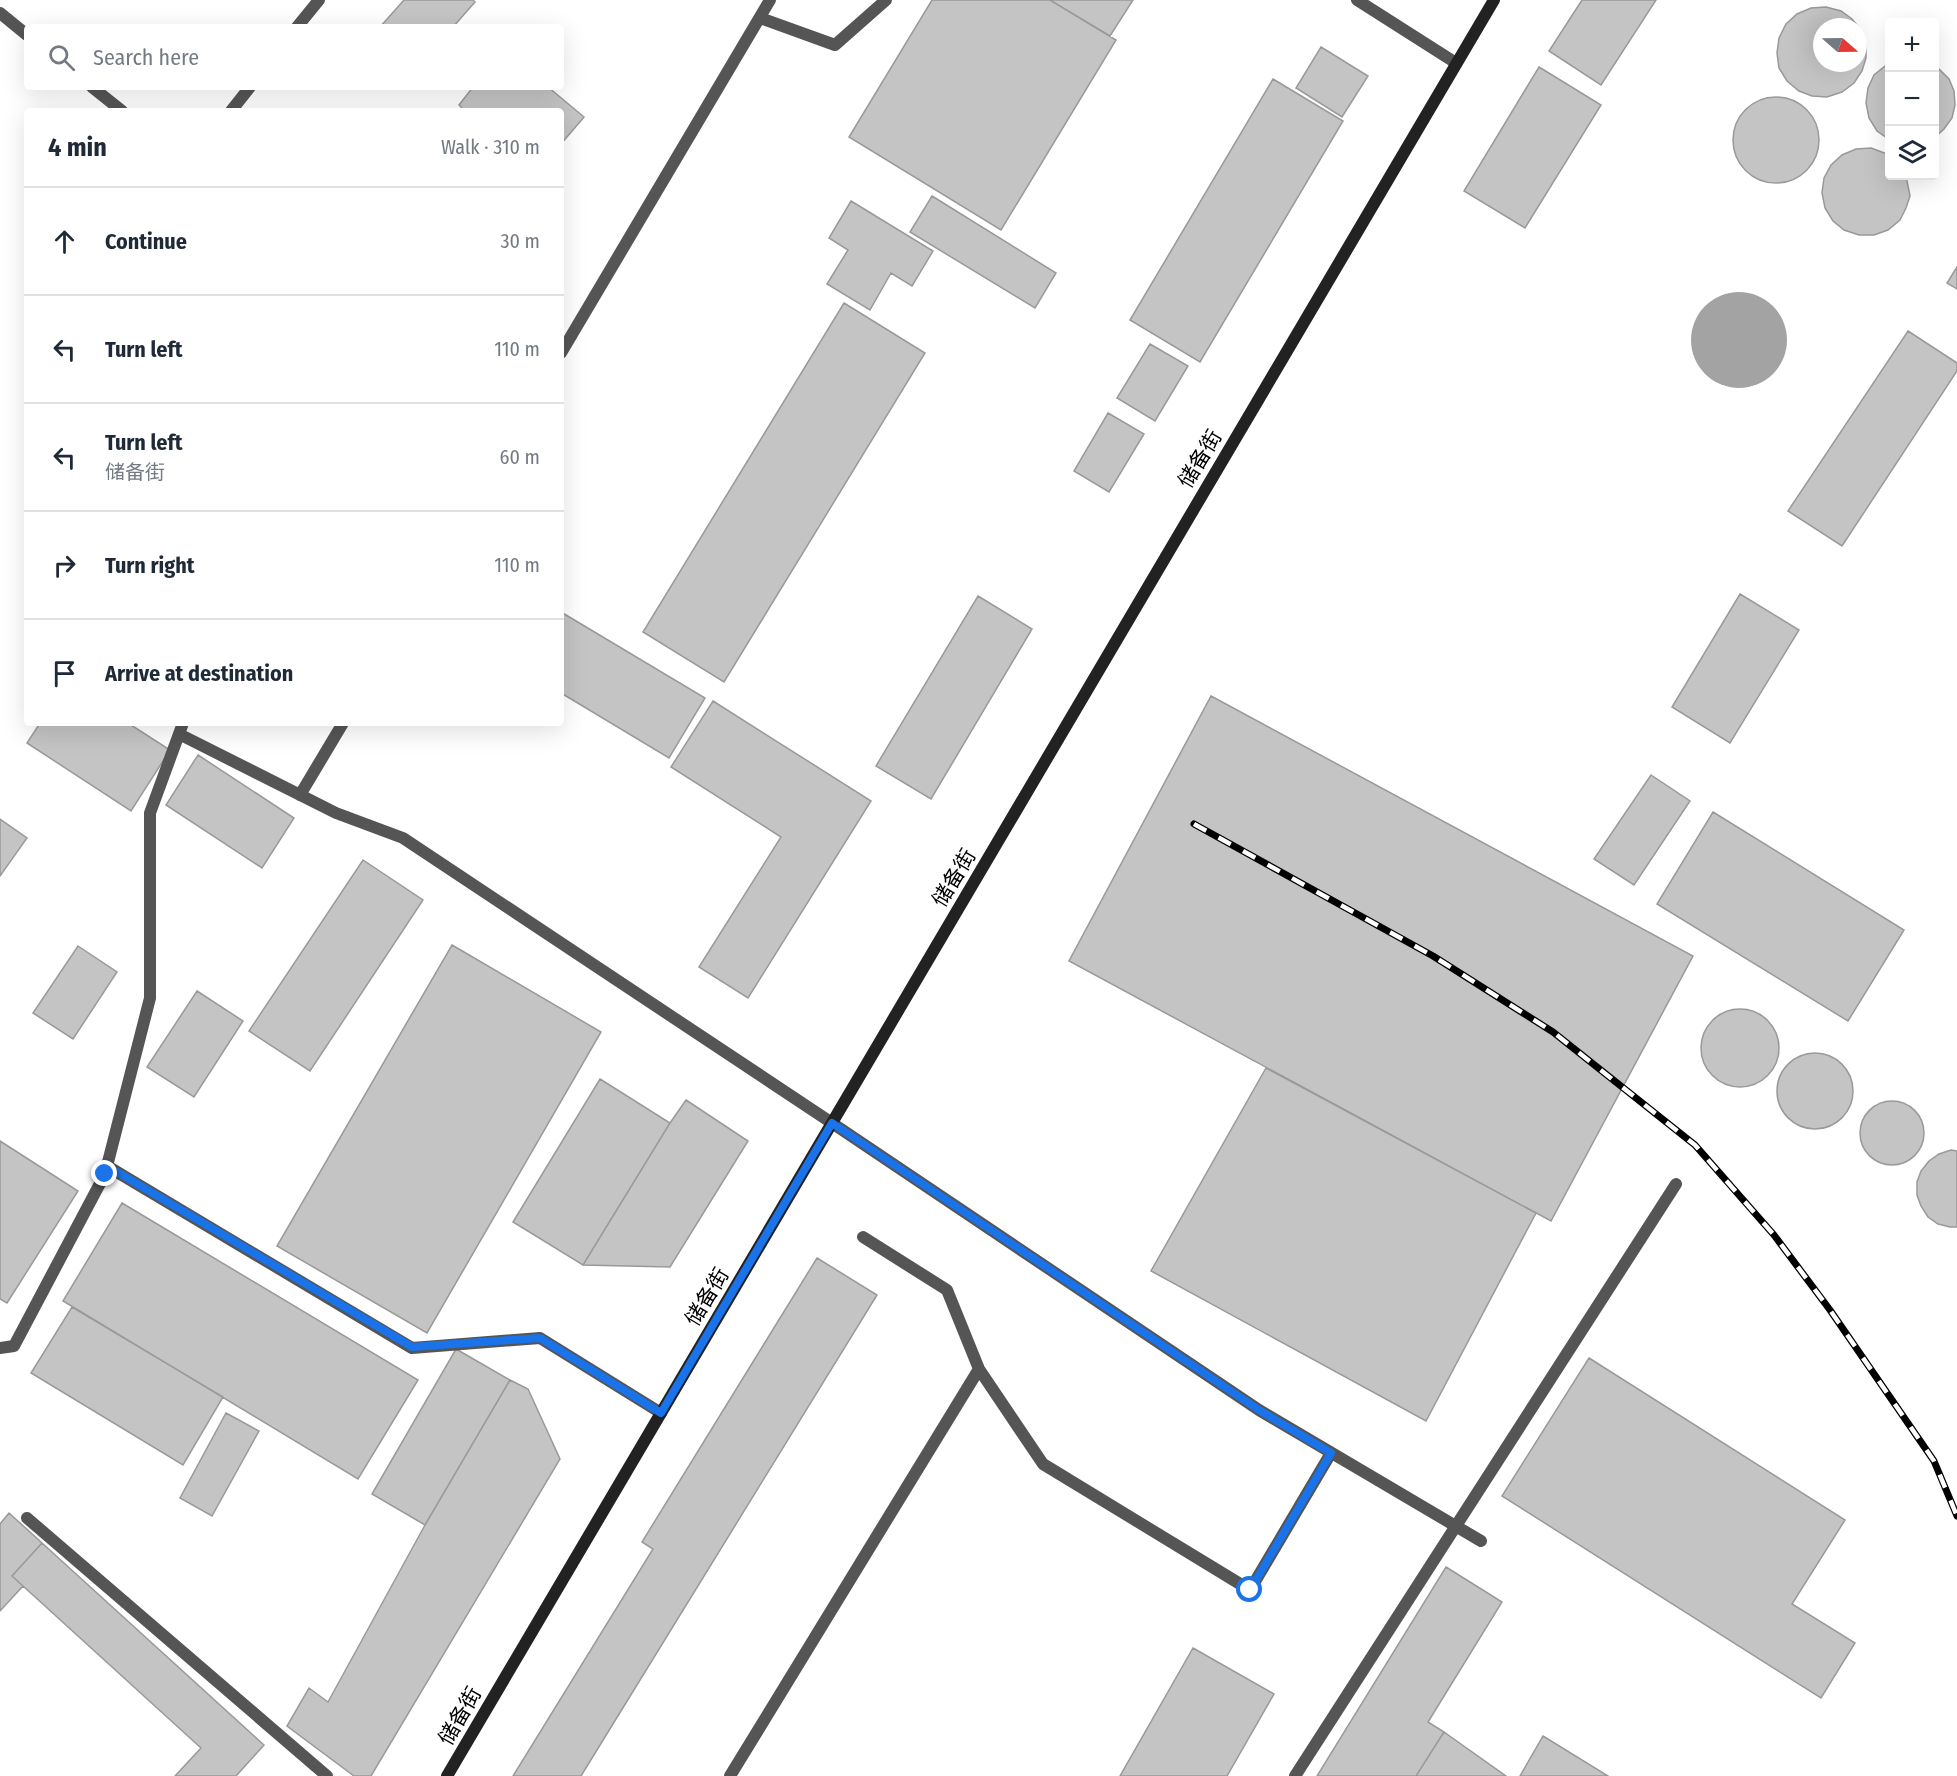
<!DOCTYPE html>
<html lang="en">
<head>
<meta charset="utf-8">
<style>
  :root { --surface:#fff; --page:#f2f2f3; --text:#1f2937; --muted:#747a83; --line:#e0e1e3 }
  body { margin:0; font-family:"Fira Sans Condensed","Noto Sans SC",sans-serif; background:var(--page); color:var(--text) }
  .controls { position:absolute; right:18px; top:18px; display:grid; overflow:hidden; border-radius:6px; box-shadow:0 6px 24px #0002 }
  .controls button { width:54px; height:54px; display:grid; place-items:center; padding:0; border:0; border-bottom:2px solid var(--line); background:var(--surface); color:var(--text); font:30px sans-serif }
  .compass { position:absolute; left:1813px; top:18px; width:54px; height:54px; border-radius:50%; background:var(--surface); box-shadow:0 6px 24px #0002; rotate:110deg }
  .stop { position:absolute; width:18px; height:18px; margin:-14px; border:4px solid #1a73e8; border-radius:50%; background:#fff }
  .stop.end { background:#1a73e8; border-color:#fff; box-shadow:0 2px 6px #0008 }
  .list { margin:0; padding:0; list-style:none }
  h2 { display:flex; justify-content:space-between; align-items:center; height:78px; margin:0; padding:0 24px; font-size:26px }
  h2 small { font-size:20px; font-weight:400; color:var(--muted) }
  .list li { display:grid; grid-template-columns:39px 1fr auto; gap:18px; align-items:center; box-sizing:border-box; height:108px; padding:0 24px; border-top:2px solid var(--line) }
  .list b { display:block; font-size:22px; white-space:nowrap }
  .list p { margin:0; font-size:20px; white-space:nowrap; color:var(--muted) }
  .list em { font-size:20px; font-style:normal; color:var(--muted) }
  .icon { flex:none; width:33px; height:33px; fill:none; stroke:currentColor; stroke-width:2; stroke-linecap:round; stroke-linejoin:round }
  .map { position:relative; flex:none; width:1957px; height:1776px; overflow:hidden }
  .search { position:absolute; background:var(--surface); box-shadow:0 6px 24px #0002; left:24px; top:24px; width:540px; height:66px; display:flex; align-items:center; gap:15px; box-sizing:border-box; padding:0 21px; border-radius:6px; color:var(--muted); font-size:22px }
  .panel { position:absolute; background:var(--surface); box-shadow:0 6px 24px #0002; left:24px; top:108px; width:540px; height:618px; border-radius:6px }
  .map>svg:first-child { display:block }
</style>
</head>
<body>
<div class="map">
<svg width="1957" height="1776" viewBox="0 0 1957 1776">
  <rect width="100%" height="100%" fill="#fff"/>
  <path fill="#a3a3a3" d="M1691 340a48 48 0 1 1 96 0a48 48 0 1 1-96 0Z"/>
  <path fill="#c4c4c4" stroke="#999" stroke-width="1.5" fill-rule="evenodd" d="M404,0H473L475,2L453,27H380Z
    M932,0H1050L1116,40L1001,230L849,137Z
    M1050,0H1133L1110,36Z
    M1582,0H1656L1601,85L1549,51Z
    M1826,7L1841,11L1852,19L1861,30L1866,44V58L1862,71L1854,83L1842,92L1827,97L1812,96L1799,91L1787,81L1779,68L1777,53L1779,38L1786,24L1797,14L1811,8ZM1822,27H1858V63H1822Z
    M1321,47L1368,76L1342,117L1296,88Z
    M1890,62V140L1877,131L1869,118L1866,103L1868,88L1874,75Z
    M1934,64L1949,79L1954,91L1955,105L1952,118L1944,129L1934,138Z
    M1539,67L1601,105L1525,228L1464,191Z
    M1273,79L1343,121L1200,362L1130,320Z
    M473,87H548L584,117L561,144V111H465L459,105Z
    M1733 140a43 43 0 1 1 86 0a43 43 0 1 1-86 0Z
    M1871,148L1890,155V176H1906L1910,196L1906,208L1900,220L1888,230L1874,235H1859L1844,230L1833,221L1825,208L1822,193L1824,178L1831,165L1842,155L1856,149Z
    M932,196L1056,273L1035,308L910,232Z
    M851,201L933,251L912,286L891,273L870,310L827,284L848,250L829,238Z
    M1957,267V289L1947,283Z
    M844,303L925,353L724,682L643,632Z
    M1908,331L1957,363V371L1842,546L1788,511Z
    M1150,344L1188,366L1155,421L1117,398Z
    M1108,413L1144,434L1109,492L1074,471Z
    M1740,594L1799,630L1730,743L1672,707Z
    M978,596L1032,629L931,799L876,766Z
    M561,612L705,698L669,758L561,693Z
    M1211,696L1693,956L1551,1221L1069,961Z
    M713,701L871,801L748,998L699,967L781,837L671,767Z
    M40,723H128L170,750L131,811L27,743Z
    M198,755L294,818L262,868L166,805Z
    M1651,775L1690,801L1634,885L1594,859Z
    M1713,812L1904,930L1848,1021L1657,904Z
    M0,819L27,838L0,876Z
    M363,860L423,900L310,1071L249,1031Z
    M452,945L601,1032L427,1333L277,1246Z
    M78,946L117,972L73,1039L33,1013Z
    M197,991L243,1021L194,1097L147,1067Z
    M1701 1048a39 39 0 1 1 78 0a39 39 0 1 1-78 0Z
    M1777 1091a38 38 0 1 1 76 0a38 38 0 1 1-76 0Z
    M1266,1068L1536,1213L1426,1421L1151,1271Z
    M600,1079L670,1123L583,1265L513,1222Z
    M686,1100L748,1141L670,1267L583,1265L670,1123Z
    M1860 1133a32 32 0 1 1 64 0a32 32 0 1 1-64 0Z
    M0,1141L78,1191L7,1303L0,1299Z
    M1951,1150L1957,1151V1227H1950L1938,1224L1928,1217L1921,1206L1917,1195V1182L1921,1171L1929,1161L1939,1154Z
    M122,1203L418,1380L358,1479L63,1301Z
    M817,1258L877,1295L581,1776H513L653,1549L642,1542Z
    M72,1307L223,1397L183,1465L31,1373Z
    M456,1349L510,1380L425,1525L372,1494Z
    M1589,1358L1845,1520L1792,1604L1855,1643L1821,1698L1502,1496Z
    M510,1380L528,1389L560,1459L371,1776H354L287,1726L309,1688L328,1702L425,1525Z
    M226,1413L259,1431L212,1516L180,1498Z
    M9,1513L42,1543L12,1576L23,1586L0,1611V1524Z
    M42,1543L264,1745L236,1776H175L201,1748L12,1576Z
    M1446,1567L1502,1602L1428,1722L1444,1732L1416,1776H1317Z
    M1193,1648L1274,1694L1227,1776H1120Z
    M1444,1732L1506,1776H1416Z
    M1543,1736L1608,1776H1520Z"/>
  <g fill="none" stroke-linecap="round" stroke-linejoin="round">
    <path stroke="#555" stroke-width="12" d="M1357,0L1456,63
      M0,13L27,35
      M760,18L835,45L886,0
      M297,27L319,0
      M92,87L122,111
      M231,111L250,87
      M561,353L770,0
      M179,734L336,813L403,838L832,1123L1259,1410L1481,1541
      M300,795L343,723
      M107,1166L412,1348L540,1338L661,1413
      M0,1348L14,1346L105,1174L107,1166L150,998V813L183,723
      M979,1369L1043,1464L1250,1590L1331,1453
      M27,1518L327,1776
      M730,1776L979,1369L947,1290L863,1237
      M1295,1776L1676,1184"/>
    <path stroke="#222" stroke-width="12" d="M447,1776L1494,0"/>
    <defs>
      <path id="rail" d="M1194,824L1433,956L1553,1032L1695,1145L1774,1235L1830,1310L1934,1461L1957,1516"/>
    </defs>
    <use href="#rail" stroke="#000" stroke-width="7"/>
    <use href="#rail" stroke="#fff" stroke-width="4.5" stroke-dasharray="14" stroke-linecap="butt"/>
  </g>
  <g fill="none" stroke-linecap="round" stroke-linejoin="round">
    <path stroke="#1a73e8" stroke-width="8" d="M105,1174L107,1166L412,1347L540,1338L661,1413L832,1123L1259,1410L1331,1453L1250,1590"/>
  </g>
  <g text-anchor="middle" stroke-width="4.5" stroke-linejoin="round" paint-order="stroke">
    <g font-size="21" fill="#000" stroke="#fff">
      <text transform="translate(1200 459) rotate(-59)" y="7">储备街</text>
      <text transform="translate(954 878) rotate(-59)" y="7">储备街</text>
      <text transform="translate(707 1297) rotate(-59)" y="7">储备街</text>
      <text transform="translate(460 1716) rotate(-60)" y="7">储备街</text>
    </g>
  </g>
</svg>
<div class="controls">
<button>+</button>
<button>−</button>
<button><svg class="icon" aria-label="layers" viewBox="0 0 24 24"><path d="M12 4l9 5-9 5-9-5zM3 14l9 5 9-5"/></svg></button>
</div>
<svg class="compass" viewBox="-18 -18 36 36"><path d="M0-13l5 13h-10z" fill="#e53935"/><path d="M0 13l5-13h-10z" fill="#747a83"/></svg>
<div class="stop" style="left:1250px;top:1590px"></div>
<div class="stop end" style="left:105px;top:1174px"></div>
<div class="search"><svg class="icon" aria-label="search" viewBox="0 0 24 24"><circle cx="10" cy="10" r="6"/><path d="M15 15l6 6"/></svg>Search here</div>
<section class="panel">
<h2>4 min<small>Walk · 310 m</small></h2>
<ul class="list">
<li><svg class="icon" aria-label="ahead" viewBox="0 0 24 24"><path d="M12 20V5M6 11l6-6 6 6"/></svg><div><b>Continue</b></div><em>30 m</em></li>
<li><svg class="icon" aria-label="left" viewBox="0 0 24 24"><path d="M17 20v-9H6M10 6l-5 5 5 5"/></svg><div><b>Turn left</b></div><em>110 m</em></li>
<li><svg class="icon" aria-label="left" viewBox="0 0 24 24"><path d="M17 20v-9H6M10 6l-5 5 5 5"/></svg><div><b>Turn left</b><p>储备街</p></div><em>60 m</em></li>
<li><svg class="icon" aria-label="right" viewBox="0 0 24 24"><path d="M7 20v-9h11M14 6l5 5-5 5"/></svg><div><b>Turn right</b></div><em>110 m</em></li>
<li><svg class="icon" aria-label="arrive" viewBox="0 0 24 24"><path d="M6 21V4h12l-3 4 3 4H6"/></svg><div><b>Arrive at destination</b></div></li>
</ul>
</section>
</div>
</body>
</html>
